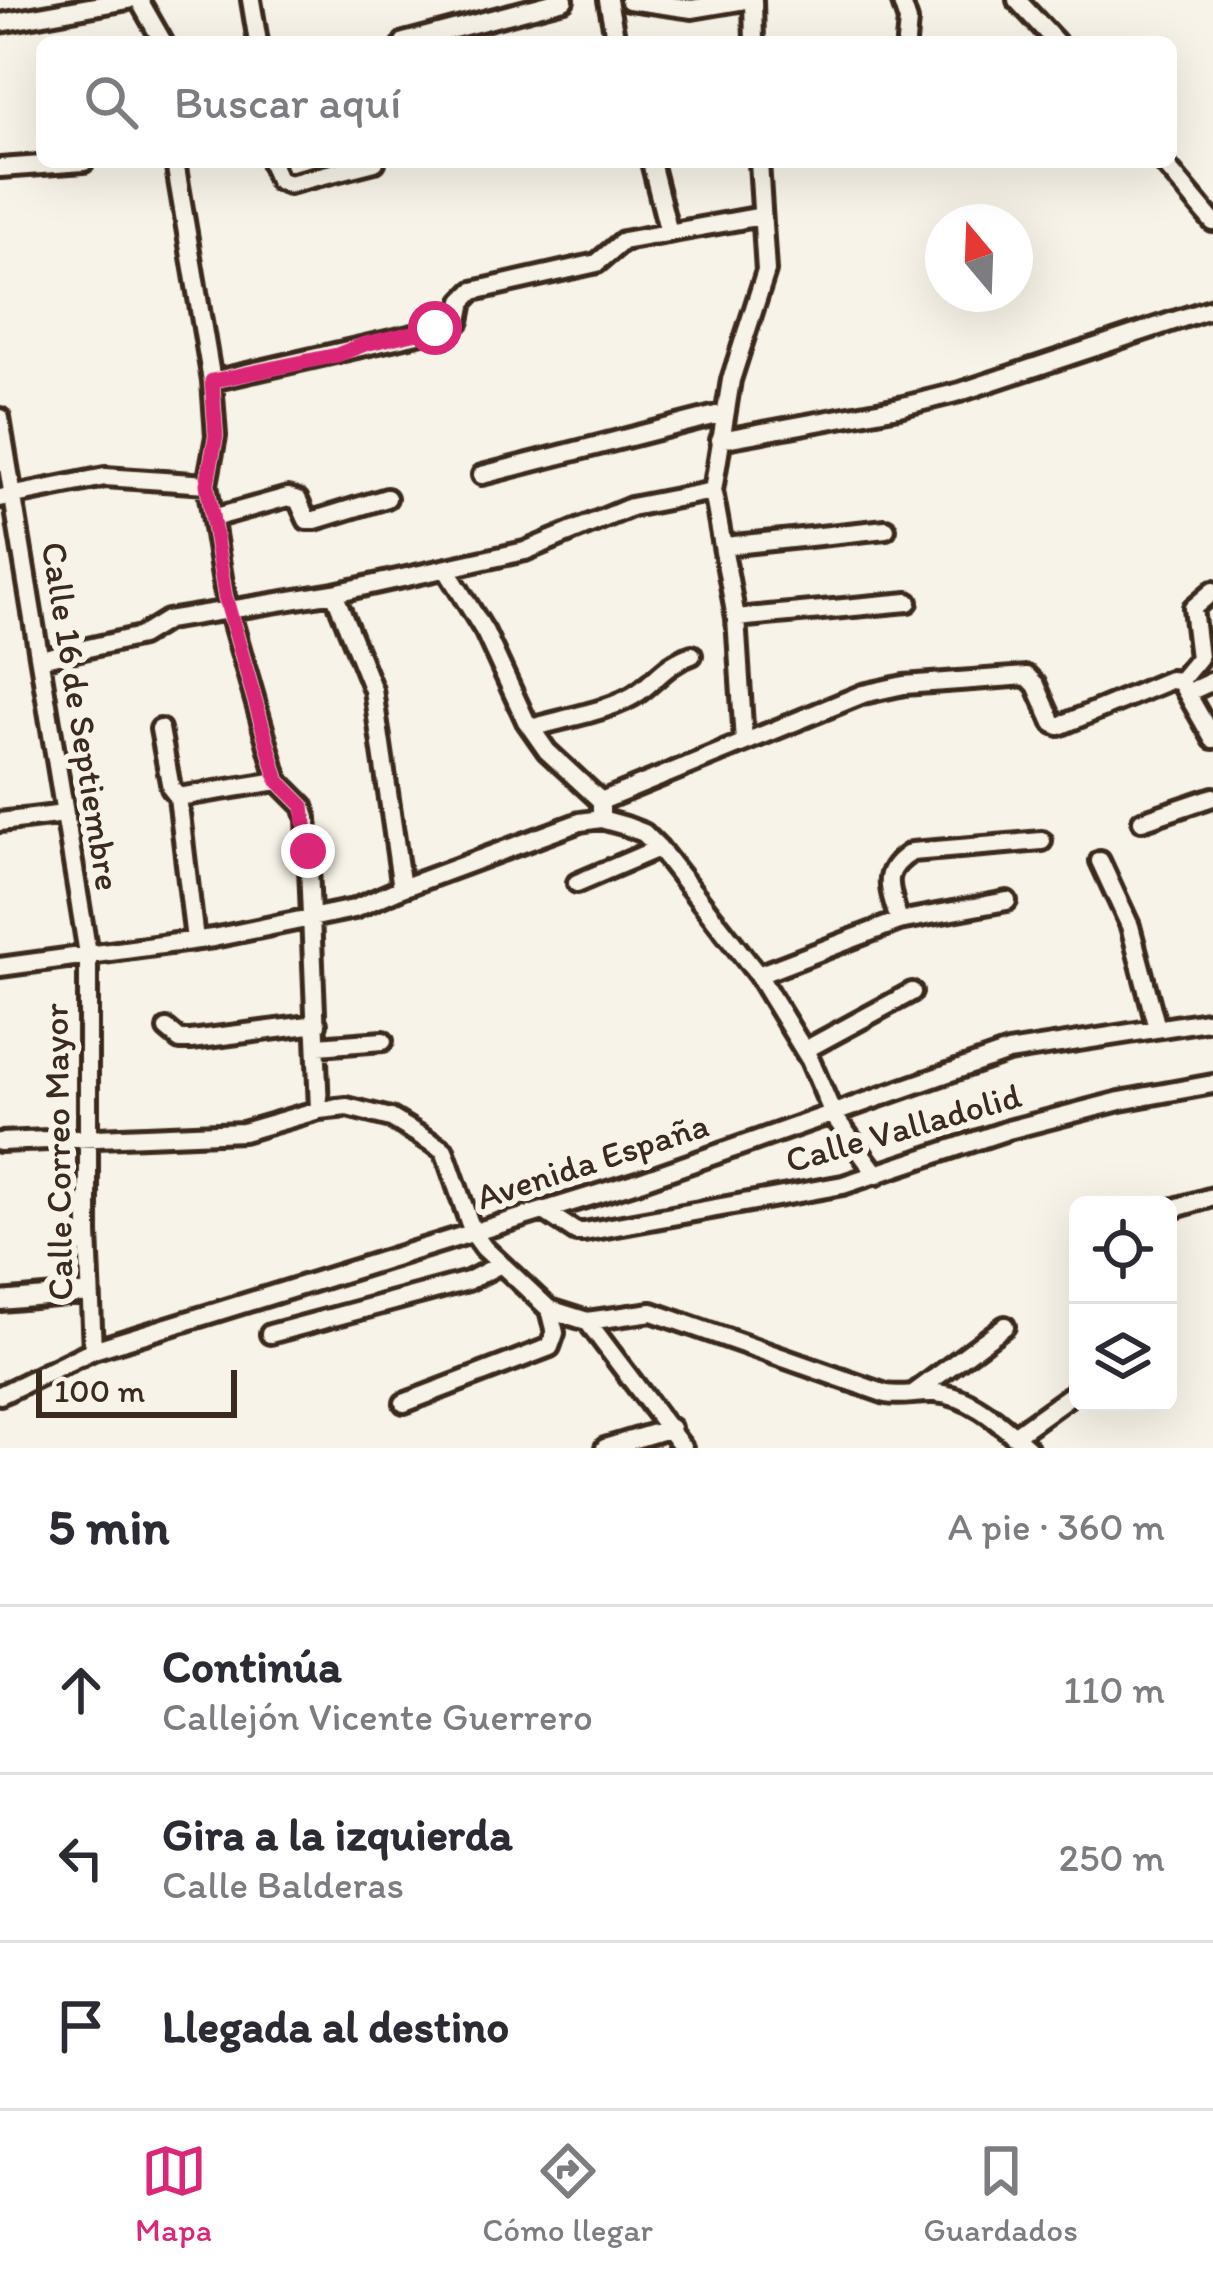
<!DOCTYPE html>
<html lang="es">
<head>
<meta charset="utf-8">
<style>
  :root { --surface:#fff; --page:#f7f7f7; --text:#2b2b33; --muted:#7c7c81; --line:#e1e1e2; --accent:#db2777 }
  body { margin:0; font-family:Itim,sans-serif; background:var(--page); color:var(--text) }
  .controls { position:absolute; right:36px; bottom:36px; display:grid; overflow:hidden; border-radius:18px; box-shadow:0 12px 48px #0002 }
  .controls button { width:108px; height:108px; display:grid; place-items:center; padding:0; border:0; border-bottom:3px solid var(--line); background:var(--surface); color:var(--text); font:60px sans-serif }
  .compass { position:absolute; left:925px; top:204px; width:108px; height:108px; border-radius:50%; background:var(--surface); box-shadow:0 12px 48px #0002; rotate:341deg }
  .scale { position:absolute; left:36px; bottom:30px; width:201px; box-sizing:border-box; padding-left:12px; border:6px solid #3b2a1e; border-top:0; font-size:33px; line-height:42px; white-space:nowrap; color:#3b2a1e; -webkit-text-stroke:9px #f7f3e8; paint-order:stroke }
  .stop { position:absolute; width:36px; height:36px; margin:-27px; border:9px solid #db2777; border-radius:50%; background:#fff }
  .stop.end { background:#db2777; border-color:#fff; box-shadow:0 3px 12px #0008 }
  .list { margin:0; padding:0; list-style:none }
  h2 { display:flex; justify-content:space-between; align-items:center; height:156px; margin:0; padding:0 48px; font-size:51px }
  h2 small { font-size:39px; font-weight:400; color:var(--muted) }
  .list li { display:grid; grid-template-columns:78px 1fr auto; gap:36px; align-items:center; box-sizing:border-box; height:168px; padding:0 48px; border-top:3px solid var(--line) }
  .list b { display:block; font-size:45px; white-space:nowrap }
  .list p { margin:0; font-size:39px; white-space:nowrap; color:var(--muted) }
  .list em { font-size:39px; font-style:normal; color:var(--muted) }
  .icon { flex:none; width:66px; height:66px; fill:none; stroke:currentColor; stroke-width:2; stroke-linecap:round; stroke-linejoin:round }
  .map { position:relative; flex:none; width:1213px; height:1448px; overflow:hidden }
  .search { position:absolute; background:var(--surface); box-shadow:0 12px 48px #0002; left:36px; right:36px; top:36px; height:132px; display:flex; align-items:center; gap:30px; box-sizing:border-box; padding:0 42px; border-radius:18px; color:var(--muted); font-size:45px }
  .sheet { height:660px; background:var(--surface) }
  nav { display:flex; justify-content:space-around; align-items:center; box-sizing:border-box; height:168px; border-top:3px solid var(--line); background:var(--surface); font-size:33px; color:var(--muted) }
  nav a { display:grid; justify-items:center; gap:6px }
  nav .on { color:var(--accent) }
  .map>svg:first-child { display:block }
</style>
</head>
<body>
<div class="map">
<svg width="1213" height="1448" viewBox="0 0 1213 1448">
  <rect width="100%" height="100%" fill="#f7f3e8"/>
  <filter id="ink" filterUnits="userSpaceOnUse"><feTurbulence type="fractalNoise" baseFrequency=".00833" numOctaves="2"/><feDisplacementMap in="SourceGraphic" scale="24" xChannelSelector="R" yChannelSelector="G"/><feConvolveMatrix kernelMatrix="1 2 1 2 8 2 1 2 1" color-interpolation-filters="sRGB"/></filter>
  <g filter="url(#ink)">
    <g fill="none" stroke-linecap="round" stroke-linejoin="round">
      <defs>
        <path id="minor" d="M139,0L163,42
          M251,0L258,42
          M608,0L616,42
          M629,0L692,9L745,0
          M753,0L754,42
          M901,0L908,21L906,42
          M1017,0L1056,42
          M0,23L128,0
          M404,42L564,0
          M175,162L212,381L216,436L207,484L225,596L278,781L303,806L307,818L319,1110
          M271,162L278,180L289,184L375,162
          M651,162L669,233
          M1163,162L1213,222
          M0,168L84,162
          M212,381L453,326L459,321L463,301L473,291L597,263L623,241L762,216
          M0,418L88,954V1233L93,1350
          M720,440L899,407L960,392L1213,308
          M482,475L724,413
          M0,498L105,477L207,484
          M213,518L288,497L298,500L307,520H315L387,498
          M725,546L886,529
          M446,569L485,632L526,721L547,751L601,801V813
          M334,593L373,690L402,888
          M736,618L908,602
          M40,659L141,636L167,620L334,593L525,551L631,507L713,491
          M1180,681L1199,658L1193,608L1213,591
          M1189,692L1213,681
          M531,728C561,719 615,710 639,692C659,677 668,663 692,655
          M160,729L171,788L178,797L278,781
          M744,742L736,618L713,491L731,380L766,271L759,162
          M178,797L195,940
          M601,801L863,694L904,685L1027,676L1036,685L1053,723L1059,726L1170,680L1180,681L1213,739
          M1142,821L1213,797
          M0,822L64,814
          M1100,861L1130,926L1157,1028
          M577,883L659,848
          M899,921C890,888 879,872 912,852L1042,841
          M0,967L213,938L354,909L402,888L580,822L601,819L626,826L644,833L659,848L758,975L810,1060L834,1116L877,1175
          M758,975L899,921L1007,901
          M167,1029L180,1040H191L317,1024
          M318,1046L383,1041
          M805,1050L912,992
          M0,1142L243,1132L319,1110L347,1107L391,1118L444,1150L473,1233L484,1248L549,1309L587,1321L683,1448
          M1168,1210L1213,1197
          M544,1211L576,1232H584L843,1185L1008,1130L1120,1101L1213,1084
          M0,1301L90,1293
          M587,1321L652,1312L886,1394C903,1397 918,1392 935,1393C971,1395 1002,1425 1028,1448
          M270,1334L468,1281L501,1264
          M913,1394L1005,1326
          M0,1395L93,1350L637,1182L1008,1052L1213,1020
          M404,1403L550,1347L555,1333L549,1309
          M1014,1436L1078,1390
          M605,1448L671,1428"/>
      </defs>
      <use href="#minor" stroke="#3b2a1e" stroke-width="26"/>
      <use href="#minor" stroke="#f7f3e8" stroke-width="16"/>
    </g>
  </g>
  <g fill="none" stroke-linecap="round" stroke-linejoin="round" filter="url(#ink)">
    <path stroke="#db2777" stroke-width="15" d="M308,851L303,806L278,781L225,596L207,484L216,436L212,381L337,355L365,344L435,328"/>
  </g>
  <g text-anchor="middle" stroke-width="12" stroke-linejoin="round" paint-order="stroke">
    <g font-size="36" fill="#3b2a1e" stroke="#f7f3e8">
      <text transform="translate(82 716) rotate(81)" y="13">Calle 16 de Septiembre</text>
      <text transform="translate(903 1127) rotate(-16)" y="13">Calle Valladolid</text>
      <text transform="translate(57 1152) rotate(-91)" y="13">Calle Correo Mayor</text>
      <text transform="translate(592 1160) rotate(-18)" y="13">Avenida España</text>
    </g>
  </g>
</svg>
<div class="controls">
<button><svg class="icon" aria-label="locate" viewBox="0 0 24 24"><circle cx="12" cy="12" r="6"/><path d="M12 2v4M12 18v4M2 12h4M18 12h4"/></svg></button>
<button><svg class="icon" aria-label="layers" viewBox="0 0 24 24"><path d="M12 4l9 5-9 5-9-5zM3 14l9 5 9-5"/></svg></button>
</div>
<svg class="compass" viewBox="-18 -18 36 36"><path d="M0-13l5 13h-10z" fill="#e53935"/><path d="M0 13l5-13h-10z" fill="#7c7c81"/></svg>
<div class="scale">100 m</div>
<div class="stop" style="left:435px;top:328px"></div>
<div class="stop end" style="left:308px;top:851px"></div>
<div class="search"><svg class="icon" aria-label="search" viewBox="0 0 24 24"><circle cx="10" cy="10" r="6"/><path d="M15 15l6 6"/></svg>Buscar aquí</div>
</div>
<section class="sheet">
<h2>5 min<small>A pie · 360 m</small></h2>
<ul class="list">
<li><svg class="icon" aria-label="ahead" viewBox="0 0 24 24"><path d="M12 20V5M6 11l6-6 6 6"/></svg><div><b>Continúa</b><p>Callejón Vicente Guerrero</p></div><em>110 m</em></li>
<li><svg class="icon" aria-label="left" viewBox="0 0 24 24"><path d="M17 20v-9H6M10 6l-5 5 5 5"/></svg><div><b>Gira a la izquierda</b><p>Calle Balderas</p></div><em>250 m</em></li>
<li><svg class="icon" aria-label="arrive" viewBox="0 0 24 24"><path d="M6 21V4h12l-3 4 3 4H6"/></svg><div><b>Llegada al destino</b></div></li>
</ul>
</section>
<nav>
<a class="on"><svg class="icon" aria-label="map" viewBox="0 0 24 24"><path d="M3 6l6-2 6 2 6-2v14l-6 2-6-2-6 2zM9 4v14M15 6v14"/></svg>Mapa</a>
<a><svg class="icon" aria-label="directions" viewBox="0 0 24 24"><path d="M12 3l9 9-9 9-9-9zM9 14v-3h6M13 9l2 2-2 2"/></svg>Cómo llegar</a>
<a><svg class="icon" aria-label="saved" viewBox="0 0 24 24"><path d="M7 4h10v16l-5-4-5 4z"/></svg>Guardados</a>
</nav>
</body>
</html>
